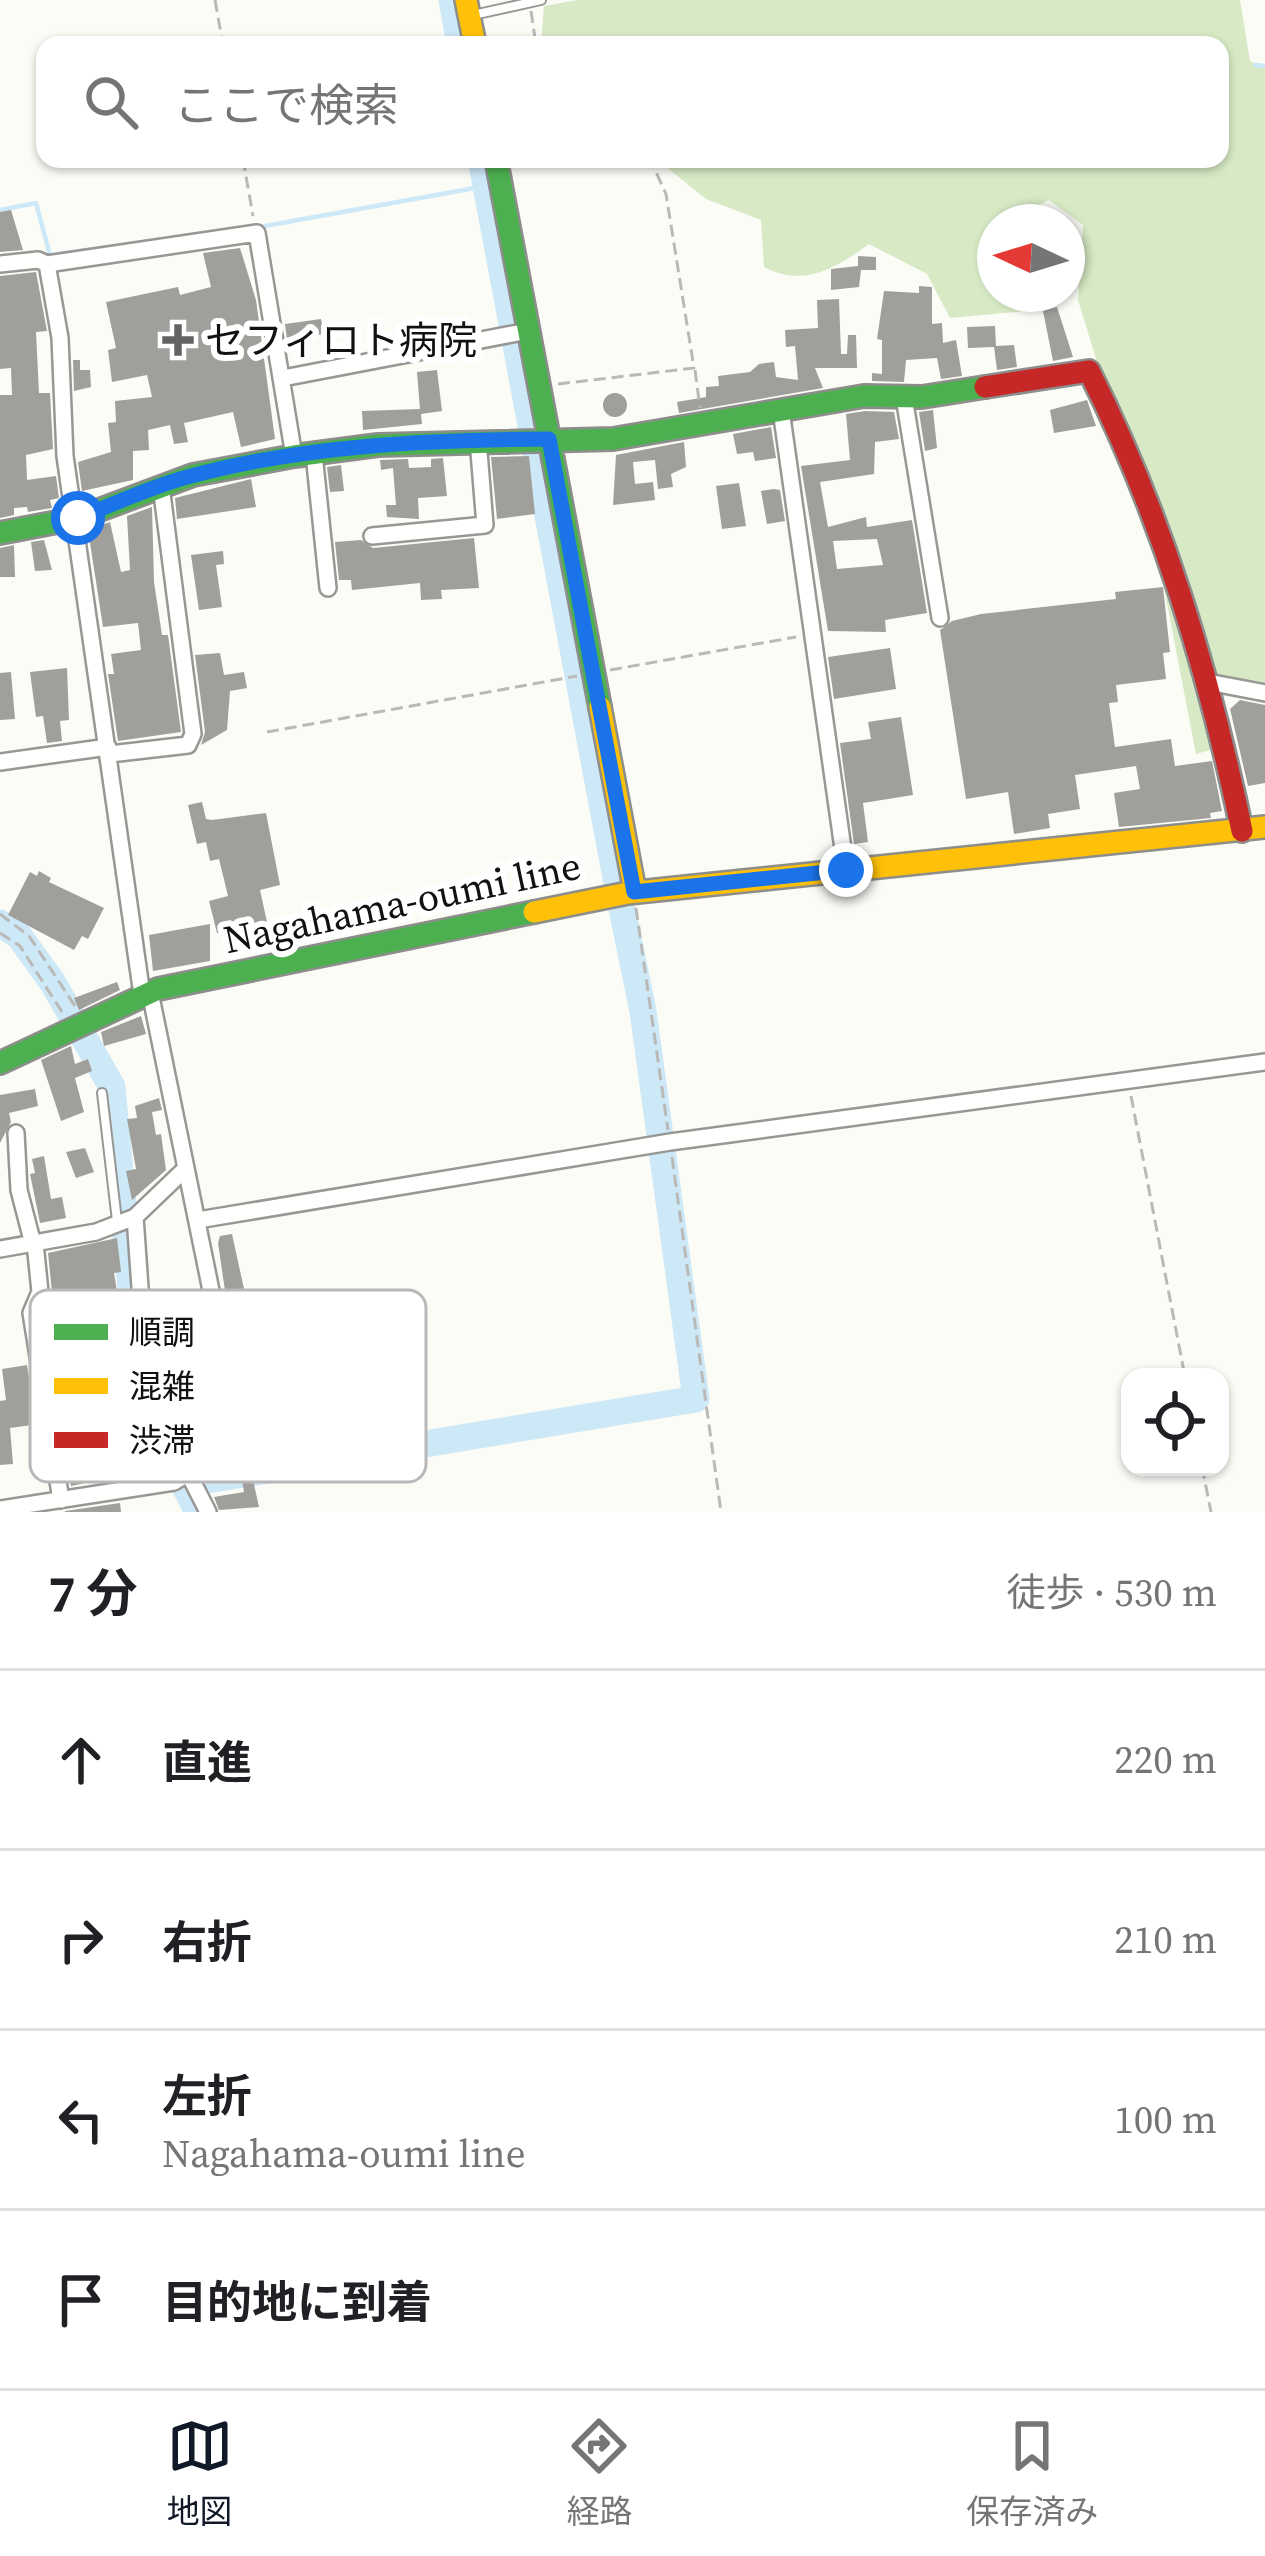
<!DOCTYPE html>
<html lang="ja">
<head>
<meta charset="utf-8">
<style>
  :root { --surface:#fff; --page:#f2f2f2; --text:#202124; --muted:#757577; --line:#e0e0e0; --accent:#111827 }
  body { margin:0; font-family:"Source Serif 4","Noto Sans JP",serif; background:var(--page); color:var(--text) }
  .controls { position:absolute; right:36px; bottom:36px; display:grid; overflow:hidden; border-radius:24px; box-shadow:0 3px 9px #0004 }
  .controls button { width:108px; height:108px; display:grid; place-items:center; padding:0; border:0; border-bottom:3px solid var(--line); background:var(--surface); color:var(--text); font:60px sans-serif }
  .compass { position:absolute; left:977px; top:204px; width:108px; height:108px; border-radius:50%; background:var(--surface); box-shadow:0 3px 9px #0004; rotate:274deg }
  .stop { position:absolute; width:36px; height:36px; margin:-27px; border:9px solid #1a73e8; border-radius:50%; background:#fff }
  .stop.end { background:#1a73e8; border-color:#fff; box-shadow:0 3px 12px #0008 }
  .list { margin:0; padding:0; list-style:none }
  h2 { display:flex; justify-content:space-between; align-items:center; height:156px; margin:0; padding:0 48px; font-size:51px }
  h2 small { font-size:39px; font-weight:400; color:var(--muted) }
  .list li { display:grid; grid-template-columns:78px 1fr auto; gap:36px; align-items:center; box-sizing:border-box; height:180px; padding:0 48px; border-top:3px solid var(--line) }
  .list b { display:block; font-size:45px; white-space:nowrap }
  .list p { margin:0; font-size:39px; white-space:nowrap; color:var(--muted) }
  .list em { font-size:39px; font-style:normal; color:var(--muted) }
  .icon { flex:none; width:66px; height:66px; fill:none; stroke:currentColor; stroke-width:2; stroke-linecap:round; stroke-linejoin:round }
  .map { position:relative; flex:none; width:1265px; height:1512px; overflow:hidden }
  .search { position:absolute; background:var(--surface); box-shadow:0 3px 9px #0004; left:36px; right:36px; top:36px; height:132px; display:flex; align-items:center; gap:30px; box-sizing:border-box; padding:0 42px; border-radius:24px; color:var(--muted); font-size:45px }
  .sheet { height:876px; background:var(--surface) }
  nav { display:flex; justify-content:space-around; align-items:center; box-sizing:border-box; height:168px; border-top:3px solid var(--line); background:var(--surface); font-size:33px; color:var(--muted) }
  nav a { display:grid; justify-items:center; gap:6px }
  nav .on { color:var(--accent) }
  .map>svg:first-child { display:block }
</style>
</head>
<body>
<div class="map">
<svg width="1265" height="1512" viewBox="0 0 1265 1512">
  <rect width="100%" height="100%" fill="#fcfcf7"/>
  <path fill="#d7eac5" d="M577,0H1240L1250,61L1265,68V687L1204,677L1218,748L1196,754L1160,567L1078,300L1083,225L1049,200L1017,215L1018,222H995V294H1047L1049,300L1027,311L950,318L927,274L869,244C836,268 804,288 764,267L761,220L706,199L656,159H1220V45H541L544,6Z"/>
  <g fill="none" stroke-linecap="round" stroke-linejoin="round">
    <path stroke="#cde8f6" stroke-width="4.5" d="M1255,65L1265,66
      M0,210L36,203L50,255L265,226L486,186"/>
    <path stroke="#cde8f6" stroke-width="27" d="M452,0L460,45
      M481,159L617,883
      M0,923L19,936L53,983L112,1087L138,1363L149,1416L198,1512
      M188,1491L201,1481L696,1399L643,1011L622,909"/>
  </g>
  <path fill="#a09f9c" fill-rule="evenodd" d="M11,210L23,250L0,252V212Z
    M240,248L256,300L275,439L241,447L233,412L184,423L188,442L174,444L170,425L148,430L149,450L133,451V480L82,491L78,462L111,452L108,423L116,422L115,401L152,397L147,375L112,382L108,350L116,348L106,302L178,287L180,295L211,287L203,253Z
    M858,256L876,257V270H861L859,287L831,290V269L858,266Z
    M36,272L47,331L36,332L39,393H50L53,449L26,455L27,480L56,476L59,498L50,500L52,508L28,512L27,507L14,508V515L0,518V395H12L11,368L0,369V276Z
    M919,286L932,287V324L942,323L943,343L956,340L962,376L941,379L937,358L906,360L904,382L872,381V373L882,374V340L877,339L884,291L919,293Z
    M839,299L841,354H847L848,335H856L857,368H815L823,388L679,413L677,402L706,397V387L719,386L718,376L750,372L759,364L774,362L776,377L798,380L795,346L786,347L785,330L818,328L817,300Z
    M1057,307L1073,357L1053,361L1043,311Z
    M321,319L324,334L287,340L285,324Z
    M995,326L996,346L1014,345L1017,367L997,370L994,347L968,348L967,327Z
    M73,360H80V370H90L91,387L74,391Z
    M437,370L442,411L421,414L422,424L363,430L362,411L420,409L417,372Z
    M603 405a12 12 0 1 1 24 0a12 12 0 1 1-24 0Z
    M1087,400L1096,426L1054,433L1050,410Z
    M933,410L937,448L925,451L919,412Z
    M865,411L894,412L899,439L875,442L874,474L820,482L828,527L866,517L867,527L912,520L927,613L885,620L886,632L828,631L801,466L850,460L846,414ZM877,539L883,565L837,569L833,541Z
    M771,427L776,458L755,461L753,452L737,454L733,434Z
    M684,442L686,467L671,474L673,487L658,489L655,460L633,462L635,484L653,482L655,500L613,505L616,455Z
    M529,456L535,514L497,519L491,457Z
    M443,458L447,496L418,498L419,519L387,517L386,505H396L393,468L381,470L380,460L408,459L409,468L431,467V459Z
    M341,465L344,491L330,492L327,467Z
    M251,479L256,507L177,519L175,498Z
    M739,483L746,526L722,529L716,486Z
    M774,489L780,490L785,521L767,524L761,491Z
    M152,507L154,582L162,635H168L181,732L118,741L108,674H114L111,654L141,650L138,623L103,627L88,530L110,522L121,572L130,570L127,516Z
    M474,538L479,588L441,590L442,599L421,600L420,583L352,590L351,580H339L335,542L361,540L373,548Z
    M44,540L52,570L35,571L31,542Z
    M14,545L15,577H0V548Z
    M223,551L224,564L216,565L222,607L199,610L191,555Z
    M1163,587L1170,652L1163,653L1166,679L1116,685L1118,702L1109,703L1115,747L1171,739L1175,766L1212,761L1222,811L1210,813L1211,818L1119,827L1114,793L1140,789L1136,766L1075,775L1080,809L1048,814L1050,828L1014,834L1008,792L966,799L940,630L952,621L981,614L1116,599L1115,592Z
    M890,648L896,689L834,699L828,657Z
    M220,653L224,675L244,672L247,688L230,691L227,730L201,745L205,732L195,655Z
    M67,668L69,720L60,721L62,741L47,743L43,716L36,717L30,672Z
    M11,672L15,719L0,720V673Z
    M1240,700L1265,705V783L1248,786L1230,709Z
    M901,717L913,795L863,803L868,842L854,844L840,743L871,739L868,722Z
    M202,802L206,819L212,820L266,813L280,885L260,890L267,922L217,933L209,901L228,896L219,859L210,861L206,842L197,844L188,805Z
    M39,871L51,878L49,882L104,908L88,939L82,936L74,950L8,915L30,872L37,876Z
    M210,924V961L153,971L149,935Z
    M117,982L120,990L79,1010L74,998Z
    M141,1016L146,1034L104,1046L101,1032Z
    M71,1046L75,1064L88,1059L92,1071L75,1078L84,1112L61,1121L41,1060Z
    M35,1089L38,1106L9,1113L11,1122L0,1143V1095Z
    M159,1098L162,1110L152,1112L156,1135L161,1134L166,1170L132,1200L126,1171L136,1169L127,1119L137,1118L135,1106Z
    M85,1148L94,1172L76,1178L66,1152Z
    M44,1156L51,1199L62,1197L66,1218L40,1223L30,1174L35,1173L32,1159Z
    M232,1234L246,1298L270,1295L273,1316L230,1325L218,1243L220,1236Z
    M117,1238L121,1272L114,1273L120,1309L95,1314L108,1359L118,1357L121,1370L104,1374L108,1395L132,1394L136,1419L111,1423L119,1476L71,1486L43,1315L52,1292L48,1253ZM103,1442L105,1467H79L76,1446Z
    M27,1365L40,1445L33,1446L32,1425L10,1428L13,1464L0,1465V1401L6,1400L2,1369Z
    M250,1466L259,1507L219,1510L214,1497L244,1492L241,1474Z
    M120,1503L121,1512H65V1511Z"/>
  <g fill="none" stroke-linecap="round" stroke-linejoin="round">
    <defs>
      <path id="lane" d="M473,15L541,0
        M102,1093L117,1221"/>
      <path id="street" d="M0,264L38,260L47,264L257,233L294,456
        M47,264L60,338L65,456L142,995
        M283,378L528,331
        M904,397L940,618
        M781,410L846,870
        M314,454L328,588
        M372,536L485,525L478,440
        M1213,683L1265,693
        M110,754L188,745L193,734L161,486
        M0,762L108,747
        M16,1133L19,1190L33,1244
        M135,1217L145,1358L159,1416L208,1512
        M198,1220L670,1142L1265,1062
        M35,1243L40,1292L31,1313L61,1500
        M0,1249L96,1232L135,1217L183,1171
        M0,1509L174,1482L187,1474L238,1463L244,1452L150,992"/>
      <path id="fast" d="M496,159L600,707
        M0,533L78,518L193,475L294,456L378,445L613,439L864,396L922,397L985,387
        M0,1063L158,989L534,912"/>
      <path id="slow" d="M466,0L475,45
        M600,707L635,892
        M534,912L628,893L1265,827"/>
      <path id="jam" d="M985,387L1089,371C1163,518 1208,670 1242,831"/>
    </defs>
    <use href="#lane" stroke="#979795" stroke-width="12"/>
    <use href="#street" stroke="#979795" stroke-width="20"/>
    <use href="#fast" stroke="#8d8d8b" stroke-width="26"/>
    <use href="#slow" stroke="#8d8d8b" stroke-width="26"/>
    <use href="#jam" stroke="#8d8d8b" stroke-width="26"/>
    <path stroke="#b9b9b8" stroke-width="3" stroke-dasharray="12 6" stroke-linecap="butt" d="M215,0L223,45
      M531,11L536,45
      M243,159L253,216
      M695,370L700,408
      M558,384L694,368L666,194L650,159
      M610,670L796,637
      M267,732L577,676
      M636,908L668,1130
      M0,914L29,936L77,1009
      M0,933L20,946L62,1012
      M1131,1096L1185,1377
      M672,1157L721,1512
      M1202,1467L1211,1512"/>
    <use href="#lane" stroke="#fffffe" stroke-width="8"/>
    <use href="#street" stroke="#fffffe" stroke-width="15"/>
    <use href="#fast" stroke="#4caf50" stroke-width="21"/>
    <use href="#slow" stroke="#ffc107" stroke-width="21"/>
    <use href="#jam" stroke="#c62828" stroke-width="21"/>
  </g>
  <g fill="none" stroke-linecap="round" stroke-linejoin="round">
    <path stroke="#1a73e8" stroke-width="15" d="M78,518C115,504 152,486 191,476C307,445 430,440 549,439L634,892L846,870"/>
  </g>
  <path fill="#636362" stroke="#fff" stroke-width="4.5" d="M172 322h12v12h12v12h-12v12h-12v-12h-12v-12h12z"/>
  <g text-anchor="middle" stroke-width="12" stroke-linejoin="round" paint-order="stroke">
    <g font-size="39" fill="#111" stroke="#fff" text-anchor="start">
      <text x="205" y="354">セフィロト病院</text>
    </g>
    <g font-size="39" fill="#111" stroke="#fff">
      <text transform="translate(402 902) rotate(-12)" y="14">Nagahama-oumi line</text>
    </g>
  </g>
  <rect x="30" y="1290" width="396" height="192" rx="18" fill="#fff" stroke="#b8b8b8" stroke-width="3"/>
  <rect x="54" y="1324" width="54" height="16" fill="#4caf50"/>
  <rect x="54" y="1378" width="54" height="16" fill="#ffc107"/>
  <rect x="54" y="1432" width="54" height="16" fill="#c62828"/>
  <g font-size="33" fill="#111">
    <text x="129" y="1344">順調</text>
    <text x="129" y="1398">混雑</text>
    <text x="129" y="1452">渋滞</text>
  </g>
</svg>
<div class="controls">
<button><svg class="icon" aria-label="locate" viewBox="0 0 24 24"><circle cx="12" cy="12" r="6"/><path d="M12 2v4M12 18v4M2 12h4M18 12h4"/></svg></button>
</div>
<svg class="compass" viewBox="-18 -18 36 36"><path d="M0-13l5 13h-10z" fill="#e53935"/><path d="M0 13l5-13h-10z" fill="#757577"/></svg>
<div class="stop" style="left:78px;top:518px"></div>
<div class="stop end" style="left:846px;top:870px"></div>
<div class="search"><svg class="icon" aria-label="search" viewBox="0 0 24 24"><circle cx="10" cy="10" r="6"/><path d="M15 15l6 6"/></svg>ここで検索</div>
</div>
<section class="sheet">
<h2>7 分<small>徒歩 · 530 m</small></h2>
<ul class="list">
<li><svg class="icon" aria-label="ahead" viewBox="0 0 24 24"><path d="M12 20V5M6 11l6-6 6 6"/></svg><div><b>直進</b></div><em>220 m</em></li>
<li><svg class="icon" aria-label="right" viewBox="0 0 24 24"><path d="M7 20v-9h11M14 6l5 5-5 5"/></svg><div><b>右折</b></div><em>210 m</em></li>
<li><svg class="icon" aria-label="left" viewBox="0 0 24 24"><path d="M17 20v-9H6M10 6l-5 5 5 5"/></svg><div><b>左折</b><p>Nagahama-oumi line</p></div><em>100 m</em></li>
<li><svg class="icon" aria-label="arrive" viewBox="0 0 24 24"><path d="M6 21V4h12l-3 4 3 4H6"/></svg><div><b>目的地に到着</b></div></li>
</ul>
</section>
<nav>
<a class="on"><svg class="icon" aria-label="map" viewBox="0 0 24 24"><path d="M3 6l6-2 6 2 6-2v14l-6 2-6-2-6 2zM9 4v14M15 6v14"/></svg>地図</a>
<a><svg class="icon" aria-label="directions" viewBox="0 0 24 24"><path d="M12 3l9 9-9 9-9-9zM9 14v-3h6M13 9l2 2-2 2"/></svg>経路</a>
<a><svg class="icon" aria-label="saved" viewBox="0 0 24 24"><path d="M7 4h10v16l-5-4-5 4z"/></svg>保存済み</a>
</nav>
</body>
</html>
